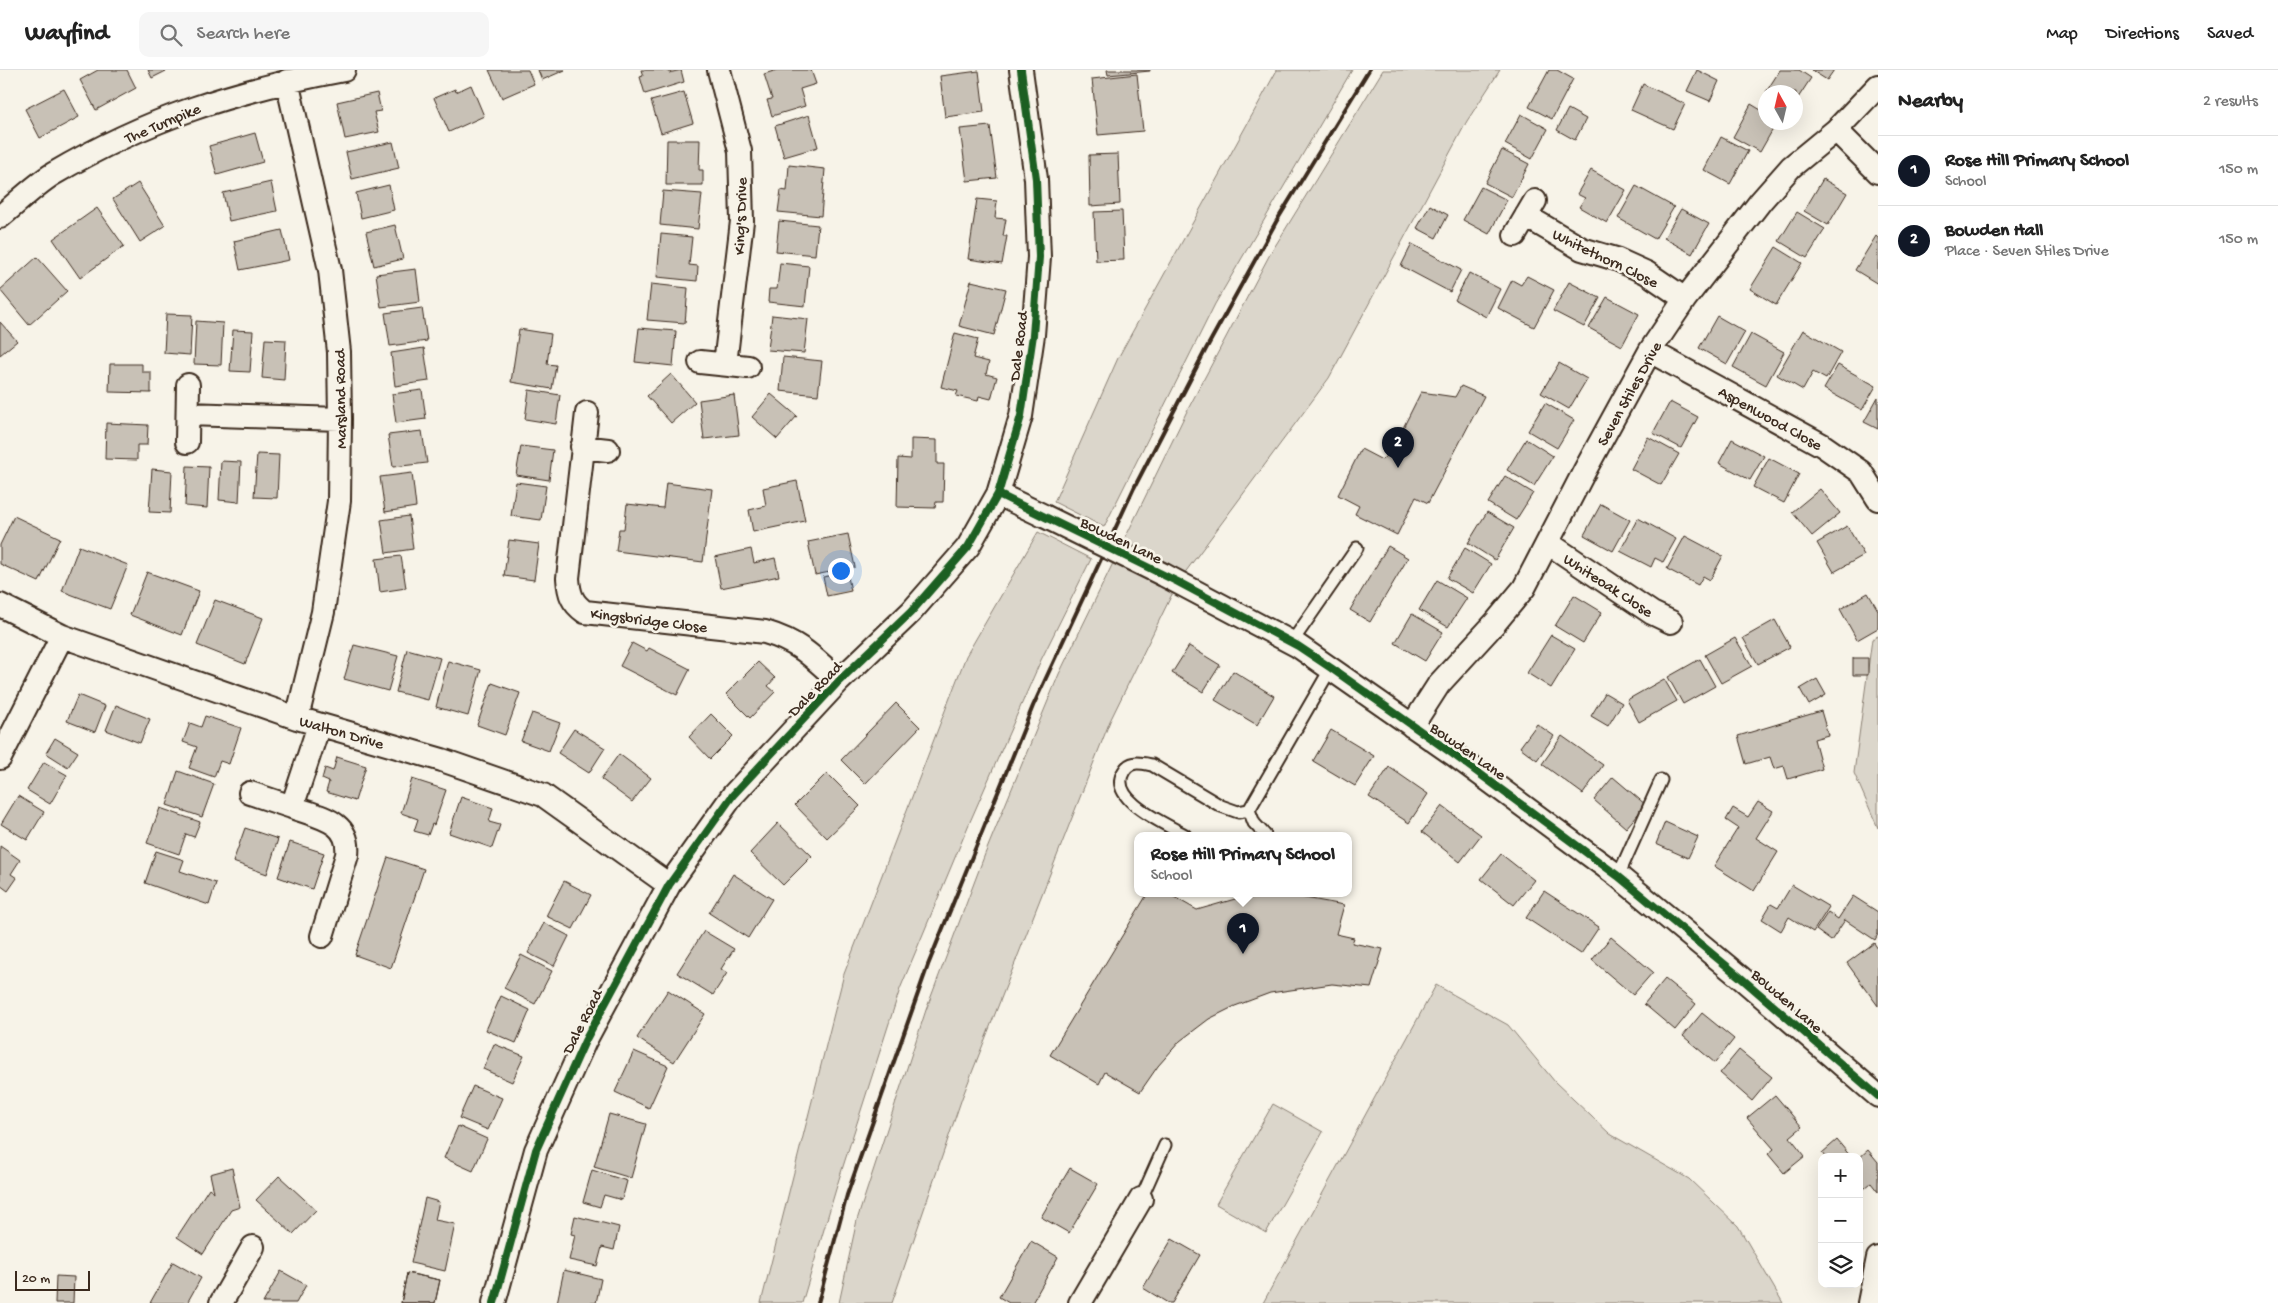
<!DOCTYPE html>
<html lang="en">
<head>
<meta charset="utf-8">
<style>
  :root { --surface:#fff; --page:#f6f6f6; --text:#222; --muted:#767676; --line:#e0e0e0; --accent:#111827 }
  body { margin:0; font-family:"Gochi Hand",sans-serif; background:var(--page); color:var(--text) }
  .controls { position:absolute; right:15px; bottom:15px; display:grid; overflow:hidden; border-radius:10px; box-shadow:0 5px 20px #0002 }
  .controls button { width:45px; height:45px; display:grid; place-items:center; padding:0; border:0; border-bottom:1px solid var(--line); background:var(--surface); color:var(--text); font:25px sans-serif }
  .compass { position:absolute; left:1758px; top:15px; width:45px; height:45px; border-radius:50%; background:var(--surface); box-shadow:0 5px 20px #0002; rotate:352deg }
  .scale { position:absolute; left:15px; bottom:12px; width:75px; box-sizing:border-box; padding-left:5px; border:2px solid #3b2a1e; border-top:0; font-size:14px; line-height:18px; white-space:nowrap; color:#3b2a1e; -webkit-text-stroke:4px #f7f3e8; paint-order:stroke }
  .you { position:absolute; left:840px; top:500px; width:18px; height:18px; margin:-12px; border:4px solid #fff; border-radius:50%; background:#1a73e8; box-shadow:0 0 0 8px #1a73e833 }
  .badge { display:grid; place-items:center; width:32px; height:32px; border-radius:50%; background:var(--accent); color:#fff; font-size:16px; font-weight:700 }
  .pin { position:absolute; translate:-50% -41px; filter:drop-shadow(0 1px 2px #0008) }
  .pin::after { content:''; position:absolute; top:26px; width:18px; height:15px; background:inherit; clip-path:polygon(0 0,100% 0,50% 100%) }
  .popup { position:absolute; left:1134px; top:762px; width:218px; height:65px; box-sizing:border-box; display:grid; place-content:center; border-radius:10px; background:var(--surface); filter:drop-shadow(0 1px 4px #0005); font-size:16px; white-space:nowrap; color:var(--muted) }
  .popup b { font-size:19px; color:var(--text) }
  .popup::after { content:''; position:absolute; left:50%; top:100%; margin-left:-10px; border:10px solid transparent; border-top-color:var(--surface) }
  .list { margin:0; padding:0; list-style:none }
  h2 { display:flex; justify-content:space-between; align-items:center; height:65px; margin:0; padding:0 20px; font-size:21px }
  h2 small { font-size:16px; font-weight:400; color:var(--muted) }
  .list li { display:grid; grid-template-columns:32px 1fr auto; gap:15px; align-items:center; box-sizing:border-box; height:70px; padding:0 20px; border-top:1px solid var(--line) }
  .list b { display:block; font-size:19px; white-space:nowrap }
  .list p { margin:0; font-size:16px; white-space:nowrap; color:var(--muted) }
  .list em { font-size:16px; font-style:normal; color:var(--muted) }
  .icon { flex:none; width:28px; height:28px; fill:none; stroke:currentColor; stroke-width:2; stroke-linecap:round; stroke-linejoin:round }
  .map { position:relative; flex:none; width:1878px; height:1233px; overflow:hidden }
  header { display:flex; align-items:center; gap:30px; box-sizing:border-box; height:70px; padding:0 25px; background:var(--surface); border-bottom:1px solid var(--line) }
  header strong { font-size:24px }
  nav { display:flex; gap:28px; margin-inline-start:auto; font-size:18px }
  .search { width:350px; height:45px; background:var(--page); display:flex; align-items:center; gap:12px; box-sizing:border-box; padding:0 18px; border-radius:10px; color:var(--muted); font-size:19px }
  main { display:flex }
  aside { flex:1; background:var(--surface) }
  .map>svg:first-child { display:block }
</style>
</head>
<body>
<header>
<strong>Wayfind</strong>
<div class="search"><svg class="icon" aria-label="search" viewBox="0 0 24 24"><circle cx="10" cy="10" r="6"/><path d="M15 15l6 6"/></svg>Search here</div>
<nav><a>Map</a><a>Directions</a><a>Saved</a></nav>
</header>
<main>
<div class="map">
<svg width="1878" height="1233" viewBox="0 0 1878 1233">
  <rect width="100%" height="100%" fill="#f7f3e8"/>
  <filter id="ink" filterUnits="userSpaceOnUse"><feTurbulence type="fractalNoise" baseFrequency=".02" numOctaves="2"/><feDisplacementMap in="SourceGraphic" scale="10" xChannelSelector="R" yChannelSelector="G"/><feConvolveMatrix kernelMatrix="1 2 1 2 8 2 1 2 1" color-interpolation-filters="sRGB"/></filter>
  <g filter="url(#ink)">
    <path fill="#dbd6cb" stroke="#8b8074" d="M1277,0H1352L1215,234L1104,457L1054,432L1118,288Z
      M1383,0H1500L1467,51L1329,308L1178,512L1110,651L962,1028L892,1233H839L857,1150L926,940L985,784L1059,604L1187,341L1269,186Z
      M1038,462L1091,489L1041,590L969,754L900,919L839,1109L802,1233H761L844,904L966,586Z
      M1878,566V758L1854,703L1872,569Z
      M1436,915L1508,955L1555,1012L1610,1064L1689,1109L1738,1156L1783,1233H1263Z
      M1273,1034L1323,1062L1266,1163L1216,1134Z"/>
    <path fill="#c8c1b6" stroke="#3b2a1e" d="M98,0H127L136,18L96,40L80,10Z
      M148,0H168L152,8Z
      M489,0H528L534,14L502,28Z
      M538,0H565L542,10Z
      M641,0H668L669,3L681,0L684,12L645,24L640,7L643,6Z
      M777,0H811L816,14L800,19L805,36L772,46L767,30L772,29L764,4Z
      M1107,0H1150V1L1108,5Z
      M1549,0H1557L1573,9L1552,49L1529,37Z
      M1697,0L1719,11L1710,31L1687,21Z
      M1780,0H1799L1811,8L1796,31V22H1766Z
      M1811,0H1834L1827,10Z
      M979,1L984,42L945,47L940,6Z
      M1137,4L1143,61L1098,65L1092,9Z
      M1643,14L1685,34L1673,59L1631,40Z
      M471,15L484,46L449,62L434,28L455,19L456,22Z
      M64,19L79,47L40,68L25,39Z
      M684,22L693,53L661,63L651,31Z
      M377,23L381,41L374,42L379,62L345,69L337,32Z
      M1751,34L1766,43V52H1777L1760,82L1733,67Z
      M1568,39L1586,49L1575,70L1557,60Z
      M1521,44L1548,59L1532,89L1505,74Z
      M809,45L818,77L784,87L775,56Z
      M990,56L997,108L967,111L960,59Z
      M255,63L263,92L217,105L209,76Z
      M1721,67L1748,81L1730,114L1704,100Z
      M667,70H700L699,100H703V115H666Z
      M393,72L399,98L352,109L346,82Z
      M1502,80L1529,94L1512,127L1485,113Z
      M1118,84L1120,134L1090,136L1089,85Z
      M789,95L825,99L821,146L778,142L781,120L787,121Z
      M1591,100L1626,120L1607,153L1579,137L1585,128L1577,124Z
      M1823,109L1847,123L1828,155L1804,141Z
      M271,112L277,141L229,151L223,123Z
      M138,113L165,156L140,172L113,129Z
      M389,115L394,140L361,148L356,123Z
      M1636,116L1674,137L1655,169L1618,148Z
      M1481,117L1507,130L1489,164L1463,150Z
      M663,121L702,124L698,159L660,155Z
      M977,129L997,131L995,148L1006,149L1003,166H1007L1002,194L968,189Z
      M1430,135L1448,145L1436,168L1417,158Z
      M97,138L124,176L80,208L53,169Z
      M1681,139L1709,154L1692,184L1664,168Z
      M1122,141L1124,190L1096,191L1094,142Z
      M1797,142L1825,159L1807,188L1779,171Z
      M779,151L818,155L815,185L776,181Z
      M395,155L403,189L374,196L366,162Z
      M282,160L289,190L240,200L234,171Z
      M661,164L692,167L689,195L698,196L697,211L657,207Z
      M1876,166L1878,168V214L1855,200Z
      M1412,174L1461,200L1450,222L1401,196Z
      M1776,177L1802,193L1776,235L1750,219Z
      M37,187L67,221L29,255L0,220Z
      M780,193L809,196L805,236L768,232L769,219H777Z
      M416,199L420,232L381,237L376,204Z
      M1469,203L1500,219L1486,247L1455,230Z
      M1527,206L1554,220L1534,257L1498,238L1512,210L1521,215Z
      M971,211L1006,219L994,265L959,256Z
      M1569,212L1600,228L1584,257L1553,241Z
      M651,214L688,218L685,253L647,250Z
      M1607,227L1639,244L1622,276L1589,258Z
      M422,238L427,271L390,276L385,243Z
      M166,244L192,245L190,285L164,283Z
      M772,245L808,249L804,283L768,280Z
      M1717,246L1745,262L1727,294L1699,278Z
      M196,251L223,253L221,295L194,294Z
      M0,252L17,271L0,285Z
      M639,258L676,261L673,296L635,292Z
      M519,259L551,264L547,294L556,295L552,319L511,312Z
      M233,260L253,261L250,302L230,301Z
      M1803,260L1841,282L1826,309L1813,302L1803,320L1777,305Z
      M955,263L978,269L973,288L989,292L986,304L997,307L991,329L979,326L978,331L956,326L958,321L941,317Z
      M1751,264L1784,282L1766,315L1733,297Z
      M265,269L286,270L284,310L262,308Z
      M424,278L429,311L395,316L391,283Z
      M783,287L822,291L818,325L780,321Z
      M1559,293L1587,309L1569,339L1541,323Z
      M110,294H142V302H151V323L109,322Z
      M1838,295L1876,316L1862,340L1824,319Z
      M671,304L695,332L671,353L647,326Z
      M1461,316L1484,326L1428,433L1416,427L1397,465L1355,444L1359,436L1338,425L1361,379L1382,390L1393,378L1421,322L1455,327Z
      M422,320L426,349L396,353L392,324Z
      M529,320L560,325L556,354L525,349Z
      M771,324L797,346L777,369L752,347Z
      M734,325L739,365L704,369L699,330Z
      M1878,327V359L1864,352Z
      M1670,332L1698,347L1681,378L1653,363Z
      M1545,333L1574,350L1557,378L1528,361Z
      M106,353L148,355L147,375H137V390L105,389Z
      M422,361L427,393L393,397L388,365Z
      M1648,367L1679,384L1661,415L1631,399Z
      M911,369L937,370V394H944L943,432H936L935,438L897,437L898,388L911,389Z
      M1526,369L1553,386L1534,416L1507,400Z
      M1732,369L1764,386L1750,410L1719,393Z
      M521,376L553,380L549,410L516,405Z
      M257,384L279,385L277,428L254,427Z
      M1769,388L1799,404L1784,433L1753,417Z
      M221,391L241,392L239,432L219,430Z
      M187,396L209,397L207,438L185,436Z
      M152,399L172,401L170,443L149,442Z
      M412,403L416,437L385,442L380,407Z
      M1505,406L1533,423L1516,450L1488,433Z
      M797,411L805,451L753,462L749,440L766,436L763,418Z
      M516,412L546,416L541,450L511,446Z
      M666,413L712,419L703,492L616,481L619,459H624L627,434L663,438Z
      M1820,419L1840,443L1812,466L1792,442Z
      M1601,434L1630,450L1613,481L1584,465Z
      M1487,442L1514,458L1495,490L1468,473Z
      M14,446L60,468L39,512L0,494V475Z
      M409,446L413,479L386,483L381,450Z
      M1638,448L1676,469L1663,492L1655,488L1651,497L1620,481Z
      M1847,456L1864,485L1834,502L1817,473Z
      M848,464L855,497L815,505L808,472Z
      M1685,466L1723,486L1710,510L1703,506L1698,515L1667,499Z
      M509,470L539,474L534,510L504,506Z
      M79,476L128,495L110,539L62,521Z
      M1388,476L1408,488L1370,552L1350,540Z
      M1465,478L1491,494L1473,523L1447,508Z
      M751,479L754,493L775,488L779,506L721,518L715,487Z
      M401,486L406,518L380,522L376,489Z
      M147,502L199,521L182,565L130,545Z
      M847,502L851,521L827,526L823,507Z
      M1437,510L1467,528L1448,557L1419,540Z
      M1868,523L1878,540V558L1857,570L1840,539Z
      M1574,525L1602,542L1583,573L1555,556Z
      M215,530L263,548L245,594L197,575Z
      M1412,544L1443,562L1425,591L1395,573Z
      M1775,550L1790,577L1758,594L1743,568Z
      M1551,565L1575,579L1551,618L1527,603Z
      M1735,568L1752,596L1721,613L1705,585Z
      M632,573L647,581L649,578L690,599L677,625L620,596Z
      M354,575L398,586L388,621L344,609Z
      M1189,576L1220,595L1203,622L1172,603Z
      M407,579L440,588L428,630L396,622Z
      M1853,588H1868V605H1853Z
      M1700,589L1715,616L1683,634L1668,607Z
      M448,591L481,600L468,646L436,637Z
      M758,592L775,608L768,616L775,622L750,648L726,624Z
      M1233,601L1274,626L1257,655L1215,630Z
      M1664,609L1677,631L1639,652L1627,630Z
      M1817,609L1826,625L1809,635L1800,619Z
      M492,613L520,623L505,665L477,655Z
      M1605,623L1622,633L1608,656L1591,646Z
      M78,625L105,636L95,662L67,651Z
      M896,633L920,657L865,714L841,690Z
      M116,635L150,649L140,673L106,660Z
      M1821,641L1828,665L1814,669L1822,699L1788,709L1784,696L1774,699L1770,687L1746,694L1738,666Z
      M532,643L560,653L549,681L521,671Z
      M711,644L733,666L710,689L689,667Z
      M205,646L241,658L229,694L220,691L214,707L189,698L197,677L183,672L190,653L201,657Z
      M1537,654L1554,666L1537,690L1520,677Z
      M574,659L605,678L589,703L558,683Z
      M1331,660L1374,686L1355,716L1313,691Z
      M1562,666L1603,695L1583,724L1542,694Z
      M55,668L78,682L68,697L46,683Z
      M619,684L651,708L632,732L601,709Z
      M337,687L366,696L355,731L326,722L329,712L322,709L325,698L333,701Z
      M44,692L67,705L50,734L27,720Z
      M1389,697L1428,724L1409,753L1369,727Z
      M178,701L214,714L202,747L167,735Z
      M827,703L860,736L827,768L795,735Z
      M1613,707L1646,735L1626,758L1594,730Z
      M412,709L446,720L434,755L432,754L428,765L414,761L418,749L401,743Z
      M18,726L44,742L27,770L1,754Z
      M461,727L493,738L489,752L500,755L492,778L449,763Z
      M1758,732L1773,741L1756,768L1778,782L1754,821L1714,796L1738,758L1726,750L1733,738L1748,747Z
      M1442,736L1481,765L1460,792L1422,762Z
      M160,738L200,752L194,767L186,764L179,784L147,773Z
      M1665,752L1698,767L1688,788L1656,774Z
      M778,753L812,786L783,815L750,783Z
      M245,758L278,769L267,804L233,792Z
      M290,772L324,783L312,819L278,807Z
      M0,776L20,790L11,804L17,808L8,821L0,815Z
      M156,781L184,790L180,801L216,813L209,835L145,813Z
      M1501,784L1534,810L1514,835L1481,809Z
      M388,787L424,799L391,898L355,885Z
      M733,804L772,829L748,868L709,843Z
      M564,811L591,825L573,859L546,846Z
      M1792,815L1829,837L1813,862L1789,847L1781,861L1762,849L1771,834L1778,838Z
      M1544,821L1599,857L1581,884L1526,848Z
      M1148,823H1167L1197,840L1242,827L1267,826H1294L1344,835L1336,864L1354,868L1352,873L1383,879L1371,918L1332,914L1270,923L1235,936L1209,949L1180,971L1158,996L1140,1022L1105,1002L1099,1014L1050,985Z
      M1853,826L1878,842V864L1875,870L1845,850L1831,871L1816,860L1828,842L1838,849Z
      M544,853L569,866L554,896L528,883Z
      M704,861L734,879L721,899L727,903L713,925L677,903Z
      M1611,867L1653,902L1633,925L1592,890Z
      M1874,873L1878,879V936L1847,893Z
      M521,885L552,901L535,934L504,918Z
      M1665,909L1696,934L1675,960L1644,934Z
      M668,920L705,944L674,992L637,968Z
      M501,926L530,940L516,973L486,960Z
      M1702,943L1734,969L1715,993L1683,966Z
      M494,974L524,986L512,1012L483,999Z
      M1739,980L1772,1007L1752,1031L1720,1003Z
      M634,981L668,996L649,1038L615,1022Z
      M473,1016L502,1028L488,1060L459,1048Z
      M1775,1025L1802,1057L1790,1067L1805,1086L1784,1103L1768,1084L1774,1079L1747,1048Z
      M609,1044L646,1054L631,1108L594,1097Z
      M458,1056L487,1069L473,1101L444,1088Z
      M1837,1070L1851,1087H1825L1822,1083Z
      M1868,1080L1878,1092V1122L1871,1113L1859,1123V1088Z
      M232,1098L240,1137L231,1140L203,1184L177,1167L209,1118L214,1122L210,1104Z
      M1070,1098L1098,1114L1069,1163L1041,1147Z
      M592,1100L627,1111L622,1130L604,1125L600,1137L583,1132Z
      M279,1106L316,1140L293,1164L256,1130Z
      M425,1128L439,1132L435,1150L455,1154L445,1201L411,1193Z
      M575,1146L619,1157L614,1180L602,1177L597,1196L569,1190L575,1165L571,1164Z
      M1172,1169L1200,1185L1172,1233H1168L1143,1218Z
      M1031,1171L1058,1187L1032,1233H1009L999,1227Z
      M173,1192L201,1208L187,1233H150Z
      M564,1200L601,1209L596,1233H557Z
      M281,1201L306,1215L296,1233H263Z
      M407,1203L440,1210L435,1233H401Z
      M407,1203L440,1210L435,1233H401Z
      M56,1206L74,1207L73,1233H55Z"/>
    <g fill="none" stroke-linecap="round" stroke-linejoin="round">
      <defs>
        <path id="lane" d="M1292,572L1357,478
          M1185,765C1166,754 1106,729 1124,701C1130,690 1141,693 1152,695L1221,736L1238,742L1249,740
          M1265,765L1254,753L1249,740L1331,598
          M1618,806L1661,710
          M1141,1129L1165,1075"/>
        <path id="street" d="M719,0L740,81L742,151L725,294
          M287,11L330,200L339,282L340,349L339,431L323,542L297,648
          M1836,60L1878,102
          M1526,146L1582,179L1616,189L1647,203L1685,229
          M0,147C17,133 34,116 53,104C148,48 236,20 344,0
          M1515,165L1535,131
          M1650,281L1822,375L1861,402L1878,429
          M700,292L748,297
          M587,343L568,508C569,524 572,533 585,542L765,562C799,572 813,587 839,611
          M188,344L340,349
          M187,372L188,315
          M582,377L608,380
          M998,424L1044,446
          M1548,473L1652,543L1671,552
          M1164,505L1298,576L1453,684L1618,806L1740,907L1878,1026
          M0,535L62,566L297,648L442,690L543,725L669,815
          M319,655L292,737C318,747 351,750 347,785L322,866
          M1412,656L1439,614L1495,553L1524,518L1585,400L1650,281L1685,229L1761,131L1791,97L1836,60L1878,16
          M0,688L62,566
          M250,723L292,737
          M221,1233L253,1177
          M494,1233L536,1080L585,971L669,815L733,725L839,611L911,542L968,477L998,424L1021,346L1033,265L1039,187L1036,109L1021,0
          M1080,1233L1141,1129
          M1869,1233L1878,1188"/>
      </defs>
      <use href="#lane" stroke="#3b2a1e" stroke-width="15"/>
      <use href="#street" stroke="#3b2a1e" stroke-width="26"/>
      <use href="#lane" stroke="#f7f3e8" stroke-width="11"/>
      <use href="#street" stroke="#f7f3e8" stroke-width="22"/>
      <path stroke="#3b2a1e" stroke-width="4" d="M818,1233L847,1125L928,895L1033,636L1134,418L1206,279L1276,152L1369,0"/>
      <defs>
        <path id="street-bridge" d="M1044,446L1164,505"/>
      </defs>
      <use href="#street-bridge" stroke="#3b2a1e" stroke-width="26" stroke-linecap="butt"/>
      <use href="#street-bridge" stroke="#f7f3e8" stroke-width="22"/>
      <defs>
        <path id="cycleway" d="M998,424L1178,512L1298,576L1331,598L1453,684L1618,806L1740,907L1878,1026
          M494,1233L536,1080L585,971L669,815L733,725L839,611L911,542L968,477L998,424L1021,346L1033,265L1039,187L1036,109L1021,0"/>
      </defs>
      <use href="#cycleway" stroke="#f7f3e8" stroke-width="11"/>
      <use href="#cycleway" stroke="#1b5e20" stroke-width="8"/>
    </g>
  </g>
  <g text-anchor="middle" stroke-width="5" stroke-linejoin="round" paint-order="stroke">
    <g font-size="16" fill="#3b2a1e" stroke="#f7f3e8">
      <text transform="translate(162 52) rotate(-23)" y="6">The Turnpike</text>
      <text transform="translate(739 146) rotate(-88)" y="6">King's Drive</text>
      <text transform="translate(1606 187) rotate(26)" y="6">Whitethorn Close</text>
      <text transform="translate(1017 276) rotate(-83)" y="6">Dale Road</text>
      <text transform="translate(1628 323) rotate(-61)" y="6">Seven Stiles Drive</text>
      <text transform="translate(339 329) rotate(-91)" y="6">Marsland Road</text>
      <text transform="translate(1771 347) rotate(29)" y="6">Aspenwood Close</text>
      <text transform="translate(1122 469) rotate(26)" y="6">Bowden Lane</text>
      <text transform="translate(1609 514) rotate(33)" y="6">Whiteoak Close</text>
      <text transform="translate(649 549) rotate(7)" y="6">Kingsbridge Close</text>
      <text transform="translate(814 618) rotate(-46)" y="6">Dale Road</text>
      <text transform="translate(342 661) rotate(16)" y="6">Walton Drive</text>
      <text transform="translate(1469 680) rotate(35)" y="6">Bowden Lane</text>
      <text transform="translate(1788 930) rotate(41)" y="6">Bowden Lane</text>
      <text transform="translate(581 951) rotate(-63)" y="6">Dale Road</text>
    </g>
  </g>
</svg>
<div class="controls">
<button>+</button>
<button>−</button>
<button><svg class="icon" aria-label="layers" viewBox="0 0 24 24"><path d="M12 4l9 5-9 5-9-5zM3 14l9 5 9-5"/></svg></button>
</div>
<svg class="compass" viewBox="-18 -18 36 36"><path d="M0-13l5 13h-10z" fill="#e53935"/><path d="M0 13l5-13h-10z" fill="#767676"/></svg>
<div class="scale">20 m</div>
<div class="you"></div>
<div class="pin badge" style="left:1243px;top:884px">1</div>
<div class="popup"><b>Rose Hill Primary School</b>School</div>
<div class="pin badge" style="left:1398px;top:398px">2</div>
</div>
<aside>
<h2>Nearby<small>2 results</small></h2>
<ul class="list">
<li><span class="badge">1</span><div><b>Rose Hill Primary School</b><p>School</p></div><em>150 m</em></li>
<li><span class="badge">2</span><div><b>Bowden Hall</b><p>Place · Seven Stiles Drive</p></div><em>150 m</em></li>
</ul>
</aside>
</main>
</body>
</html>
